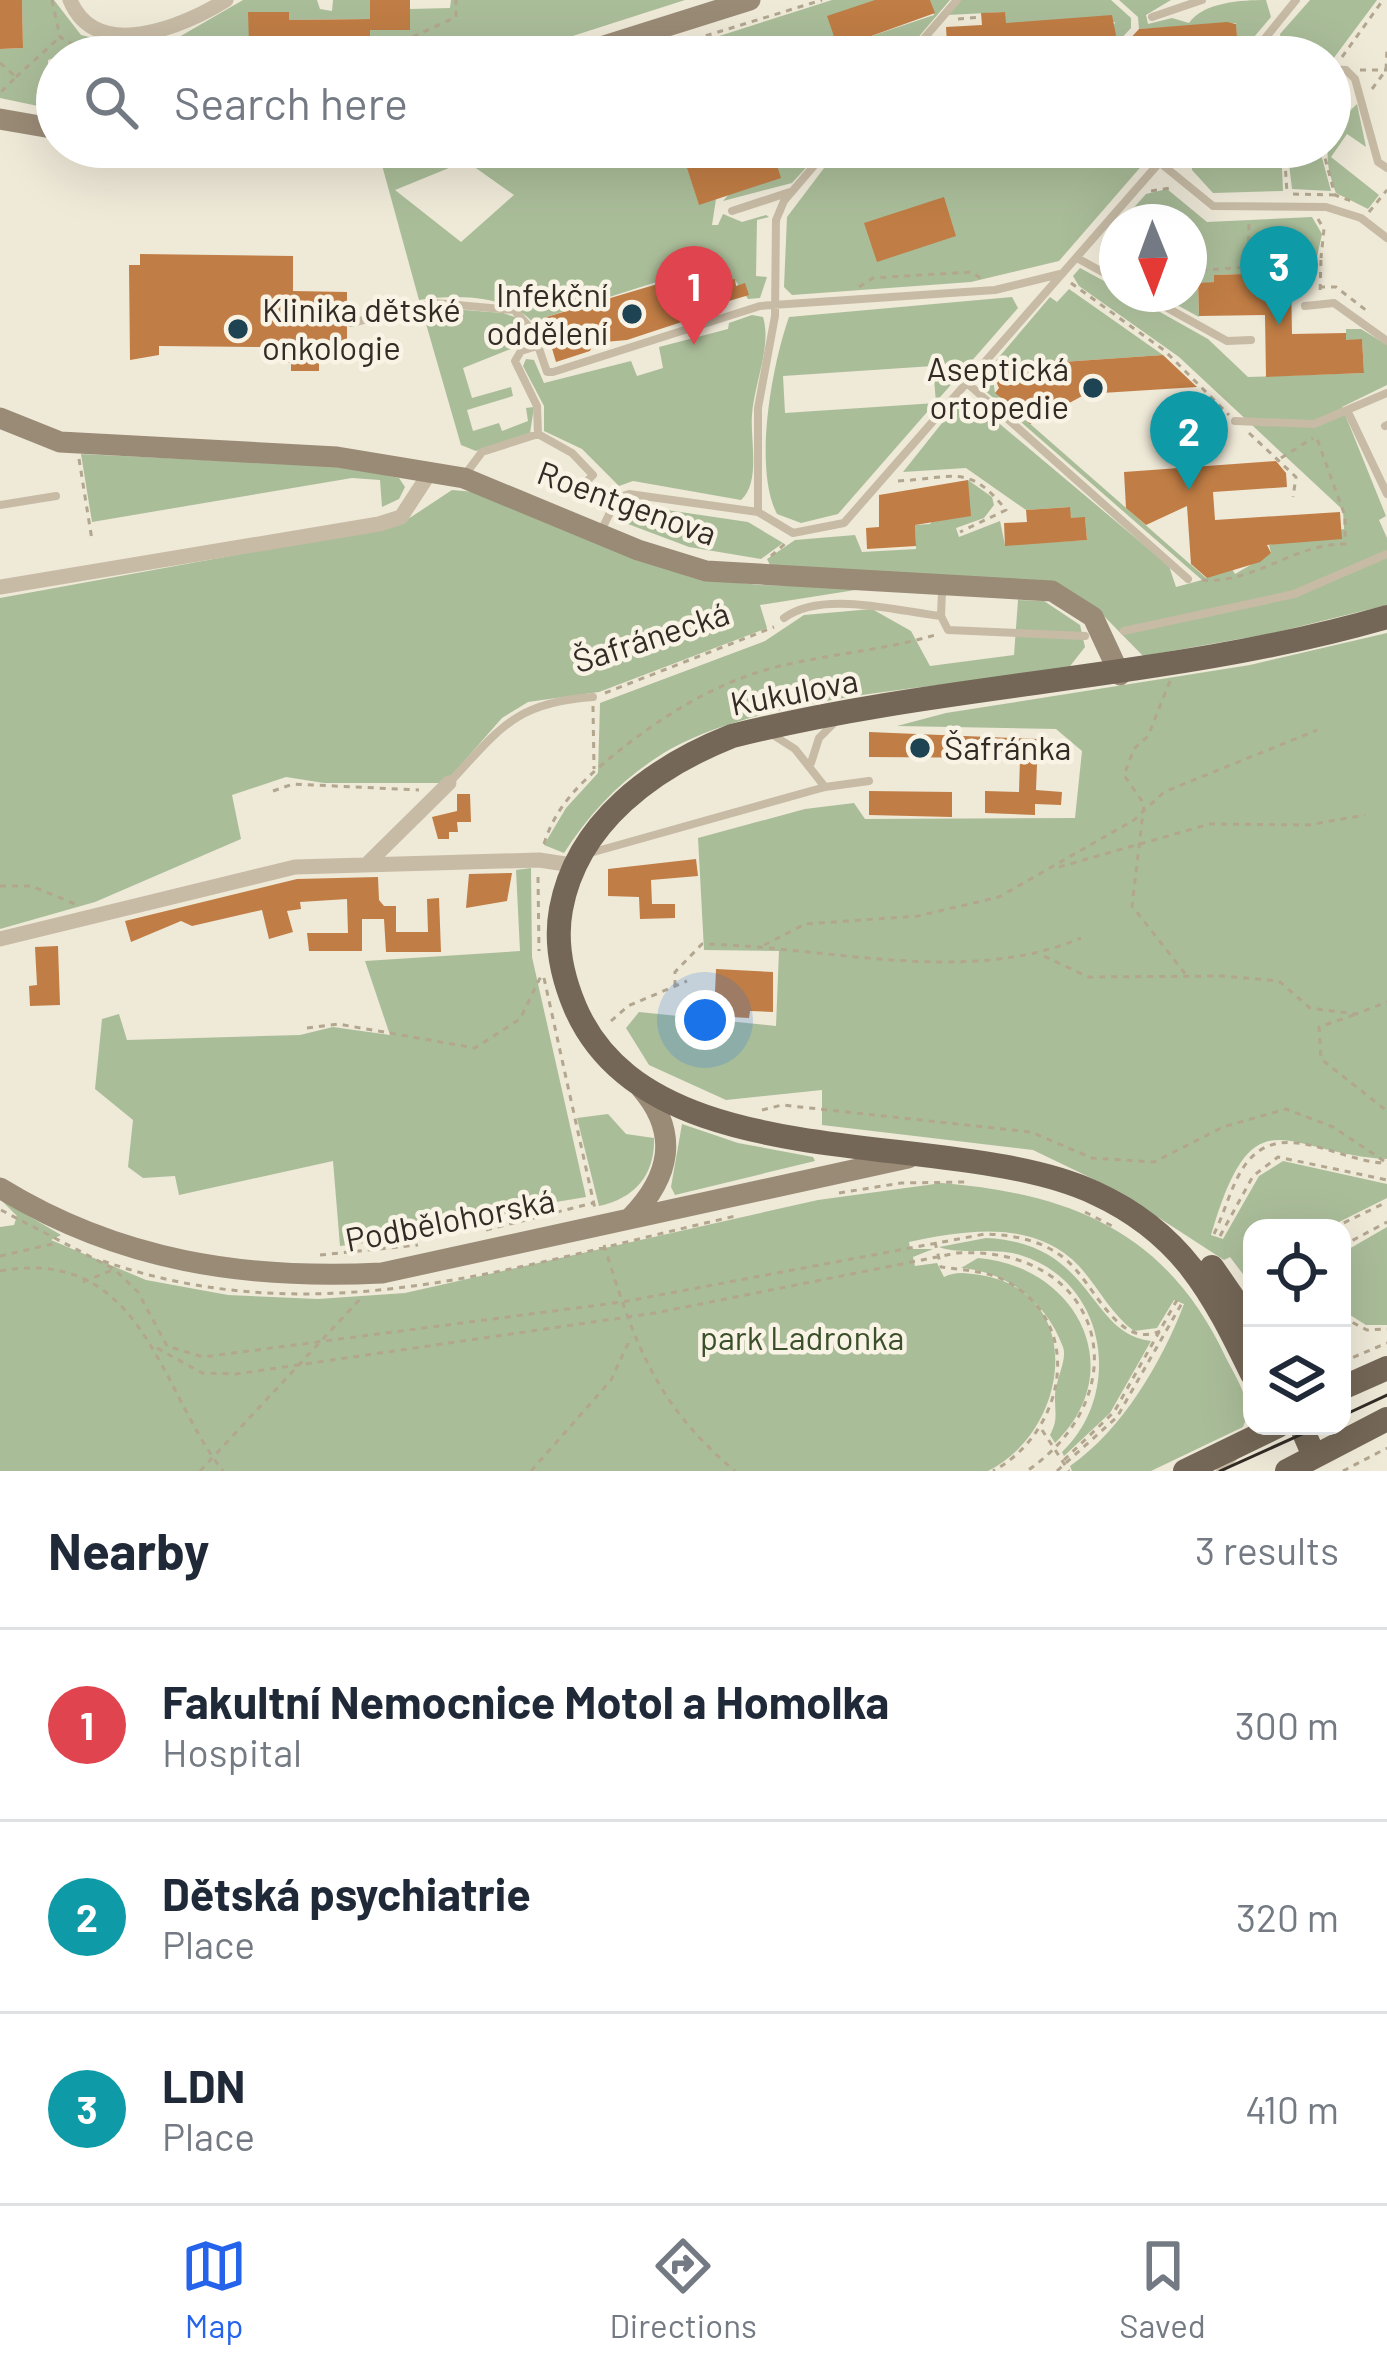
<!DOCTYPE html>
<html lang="en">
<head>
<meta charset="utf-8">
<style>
  :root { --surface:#fff; --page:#f2f2f3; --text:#1f2937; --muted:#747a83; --line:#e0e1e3; --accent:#2563eb }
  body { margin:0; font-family:Barlow,sans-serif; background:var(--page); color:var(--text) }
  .controls { position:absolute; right:36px; bottom:36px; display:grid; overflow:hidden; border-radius:24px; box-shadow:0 12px 48px #0002 }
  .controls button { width:108px; height:108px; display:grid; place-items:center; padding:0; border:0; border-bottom:3px solid var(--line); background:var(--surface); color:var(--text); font:60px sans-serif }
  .compass { position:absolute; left:1099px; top:204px; width:108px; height:108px; border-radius:50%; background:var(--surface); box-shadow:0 12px 48px #0002; rotate:179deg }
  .you { position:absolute; left:705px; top:1020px; width:42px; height:42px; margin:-30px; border:9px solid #fff; border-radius:50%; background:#1a73e8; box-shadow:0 0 0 18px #1a73e833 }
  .badge { display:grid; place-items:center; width:78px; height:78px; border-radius:50%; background:var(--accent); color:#fff; font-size:39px; font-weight:700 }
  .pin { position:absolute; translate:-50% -99px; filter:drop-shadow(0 3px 6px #0008) }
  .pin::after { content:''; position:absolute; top:63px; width:42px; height:36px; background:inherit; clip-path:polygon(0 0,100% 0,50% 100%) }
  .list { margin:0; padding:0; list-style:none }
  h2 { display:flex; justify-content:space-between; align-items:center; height:156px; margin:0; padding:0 48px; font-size:51px }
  h2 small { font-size:39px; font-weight:400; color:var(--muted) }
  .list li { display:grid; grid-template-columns:78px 1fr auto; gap:36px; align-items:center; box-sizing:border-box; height:192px; padding:0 48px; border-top:3px solid var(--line) }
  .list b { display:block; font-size:45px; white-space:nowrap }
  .list p { margin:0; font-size:39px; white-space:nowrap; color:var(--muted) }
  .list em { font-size:39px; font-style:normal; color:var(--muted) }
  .icon { flex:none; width:66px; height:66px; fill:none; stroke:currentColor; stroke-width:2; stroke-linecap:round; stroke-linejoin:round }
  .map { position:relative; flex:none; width:1387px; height:1471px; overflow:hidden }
  .search { position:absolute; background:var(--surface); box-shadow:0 12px 48px #0002; left:36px; right:36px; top:36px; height:132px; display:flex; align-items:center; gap:30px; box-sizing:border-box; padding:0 42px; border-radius:66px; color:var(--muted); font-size:45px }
  .sheet { height:732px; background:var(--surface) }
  nav { display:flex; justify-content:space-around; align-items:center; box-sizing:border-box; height:168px; border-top:3px solid var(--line); background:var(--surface); font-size:33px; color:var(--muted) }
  nav a { display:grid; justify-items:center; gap:6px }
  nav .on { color:var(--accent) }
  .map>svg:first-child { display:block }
</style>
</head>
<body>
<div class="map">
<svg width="1387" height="1471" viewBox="0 0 1387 1471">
  <rect width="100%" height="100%" fill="#efe9d8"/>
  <path fill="#aabd99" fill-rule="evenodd" d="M22,0H54L81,35L119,44L179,37L243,0H317L320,9L332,11L333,0H383L370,1V19L289,20L288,12L290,47L370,46V30H410V9L450,8L451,0H685L507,57H57L48,60V86H57V110L0,98V49L23,48Z
    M832,0H875L839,47L934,15L930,0H950L910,47L879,57H653Z
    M961,0H1111L1131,18V28L1104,57H999L1005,56V47L1109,40L1115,22L1003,23L1005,12L948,15Z
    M1119,0H1171L1146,15L1148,24L1172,18L1189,23C1204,2 1241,0 1266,0L1271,17L1237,57H1133L1237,50L1236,23L1139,29L1138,17Z
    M1310,0H1377L1333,59L1285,57L1280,34Z
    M1357,104L1366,147L1347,134L1331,157L1379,195L1368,209L1336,193C1321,153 1325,133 1357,104Z
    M377,147H680L699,204L716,199L712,225H718L723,214L742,222L766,215L769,217L757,220L756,276L767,277L760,298L748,299L735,280L713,283L707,266L543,318L548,334L542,336C523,295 461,293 419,300ZM466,161L514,195L461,242L395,190Z
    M771,147L823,149L792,183L723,201Z
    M840,147H1158L1059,261L971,282L792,295L784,287L787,217Z
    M1191,147H1281L1283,191L1213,193L1192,170Z
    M1287,147H1319L1331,191L1292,189Z
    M1167,189L1207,222L1312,217L1322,234L1310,289L1291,294V280H1275L1274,273L1215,275L1214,282L1198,284L1199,317L1157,294H1189V222H1121L1146,194Z
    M1080,268L1117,288V294H1128L1208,339L1248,377L1364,373L1362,340H1346V329H1361L1387,345V385L1342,407L1386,516L1379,520L1387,538V605L1273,633L1143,656L1100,612L1051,582L770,565L767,559L795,540L855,535L862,552L916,549L915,525L930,524L968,480L992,497L994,505L984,518L956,528L959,537L1000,521L1005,545L1087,540L1085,518H1071L1069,507L1026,510L966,468L903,472L946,418L970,399L1169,566L1176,587L1202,580L982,388V377L1050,297L1057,302L1069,289L1163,355L1005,366L992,372L995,393L1206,578L1231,567L1235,574L1271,553L1269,545L1344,529L1343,510L1179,357L1079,286L1073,276Z
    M1012,297L1018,308L838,514L801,523L777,514C753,468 772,365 789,317ZM933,366L936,403L785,413L783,376Z
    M438,308L503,313L521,319L531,341L463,368L472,398L511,387L513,396L467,410L473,431L499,423L502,431L528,421L526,408L534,407L530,433L476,451L461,445L422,310Z
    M752,315L763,317C772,346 754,384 752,415C750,440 761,482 741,500L633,481L619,486L582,449L544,431V406L523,366L526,359L534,360L544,383L631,361L637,376L663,368L659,347L728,329L729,323Z
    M81,454L349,467L399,478L405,487L399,499L382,507L380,480L352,478L92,522Z
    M452,490L476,492L691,577L759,585L868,588L760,605L767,628L599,692L528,702L502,718L445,783H324L286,777L232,795L241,839L95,902L0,929V598L399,525Z
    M633,505L748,522L783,543L761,559L689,547L620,521V511Z
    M1018,600L1044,601L1080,625L1085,647L1067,670C951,687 747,694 653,760C616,785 588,816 564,853L544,845L566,808L598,773L600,703L765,641L804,615L872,609L911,631L930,666L1014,655Z
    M1387,633V1159C1284,1154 1254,1088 1211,1235L1223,1239L1259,1176L1283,1161L1387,1184V1198L1327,1228H1252V1286L1230,1257L1224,1260L1116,1190L1033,1150L822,1125V1090L726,1100L649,1065L626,1028L639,1012L776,1026L779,951L704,950L698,838L805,809L854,803L865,819L1075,818L1082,751L1056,729L897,726L946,713L1250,665Z
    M531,868L532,957L586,1197L532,1206L458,1231L340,1246L333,1161L179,1195L175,1176L143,1178L128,1167L133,1120L95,1089L102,1019L119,1014L127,1040L300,1035L333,1027L390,1035L365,961L520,951L516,870Z
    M608,1114L626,1134L654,1138C655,1175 635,1198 599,1206L577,1118Z
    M682,1124L738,1143L813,1157L815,1161L675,1195L671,1187Z
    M942,1183C1073,1194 1168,1233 1226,1358C1237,1380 1254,1402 1243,1427L1151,1471H1072L1070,1466C1122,1430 1162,1362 1184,1304L1174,1300L1157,1328L1134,1331C1111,1314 1098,1287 1079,1266C1034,1219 966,1230 909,1242L910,1249H933L913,1257L915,1266L937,1263L944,1277C956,1271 966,1273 980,1275C1088,1292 1070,1430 988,1471H0V1227L14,1225L17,1216L0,1199L61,1235L51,1240L146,1280L228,1295L318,1299L405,1293L818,1200Z
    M1387,1227V1325H1366L1342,1310V1253Z
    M986,1238C1095,1243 1087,1334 1151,1341L1110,1413L1064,1456L1062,1452C1124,1393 1107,1281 1020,1255C996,1247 957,1255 939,1247Z
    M978,1258C1076,1266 1131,1369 1055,1443L1050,1435C1058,1420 1055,1414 1055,1399C1054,1382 1068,1360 1063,1347C1048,1305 1010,1272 961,1268Z"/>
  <path fill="#c07d45" d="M0,0H22L23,48L0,49Z
    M370,0H410V30H370V46L249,43L248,12H289V20L370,19Z
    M875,0H930L935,13L838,48L827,16Z
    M1005,12L1006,23L1112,15L1117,40L1005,47V57H928L929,45L947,44L946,27L982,25L981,13Z
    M1227,22L1236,24L1238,50L1113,57L1139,29Z
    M680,147H771L781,178L699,205Z
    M944,197L956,236L877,262L864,223Z
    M140,254L293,256V291L347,292V348L319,347V371H291V363L261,357V347L159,346V355L130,360L129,265H140Z
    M725,264L730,280L735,279L736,286L745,283L749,295L719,304L721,309L627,340L593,343L590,351L556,362L543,318Z
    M1275,273V280H1291L1292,334L1346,333V340L1362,339L1364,373L1266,377L1265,315L1199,316L1198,283L1214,282V275Z
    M1163,355L1197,387L1086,394L1030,424L995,393L999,388L992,372L1004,366Z
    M1276,461L1286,473L1287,487L1213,492L1215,520L1340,512L1342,539L1267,545L1271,553L1260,562L1207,578L1191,564L1187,506L1146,525L1126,508L1124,472Z
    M968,480L971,516L915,525L916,546L867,549L866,528L879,527V495Z
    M1070,507L1071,518L1085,517L1087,540L1005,546L1004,523L1027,522L1026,510Z
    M869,732L1038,739L1036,790L1062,792L1061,805L1035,804V815L985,813V791L1019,792L1020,758L869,757Z
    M869,791L952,792V817L869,815Z
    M457,794H470L471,822H457L458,832H449V839H438L432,817L457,811Z
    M696,859L698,876L651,880L652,904H675V918L640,919L639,897L608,896V869Z
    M512,873L507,901L466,908L469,874Z
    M378,877L379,900L384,906H396V932H428L427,899L439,898L441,952H386L384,919H362V951H309L307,933H348L347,899L300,902L301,909L287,911L293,932L269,939L262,910L192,926L181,921L131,942L125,921L297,879Z
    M58,946L60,1005L30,1006L29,986L37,985L35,947Z
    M716,969L773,972V1012L750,1011L749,1018L714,1016Z"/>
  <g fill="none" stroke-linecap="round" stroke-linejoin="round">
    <path stroke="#b2a68f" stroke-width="3" stroke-dasharray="6 6" stroke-linecap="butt" d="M52,0L60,37C109,70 187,46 243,57
      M958,19L981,17
      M1278,41L1280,57
      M1036,45L1037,57
      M369,57L456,17V0
      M518,57L556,45
      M637,57L822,0
      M1342,57L1383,0
      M0,63L16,77L0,93
      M1360,70H1387
      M16,77L59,38
      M1372,89L1386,70L1387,49
      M1330,127L1350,107
      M1188,147V169
      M1284,147L1287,193
      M1322,147L1335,195L1351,201
      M1151,191L1170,188
      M1293,194L1335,195
      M1369,212L1387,190
      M1318,219L1324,229L1321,258
      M1251,260L1321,258L1320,294
      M1189,271L1248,267L1249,220
      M1071,283L1165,351L1229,415
      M859,287L873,278L971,272L982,279
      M1319,287H1336L1367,311
      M1249,433L1296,477L1293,497
      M1281,458L1313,438
      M79,459L92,540
      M898,481C954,478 969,463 1006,510L960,532
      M771,556L787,542
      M1202,580C1251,585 1296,543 1345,544V516L1316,436
      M1170,681L1148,736L1134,749L1124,775L1144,804L1132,906L1187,976
      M605,693L774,627
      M593,706L594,769
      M273,791L293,784L419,790
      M544,844C555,807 581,782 610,758C662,716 715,682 780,666C831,654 884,650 935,635
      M1059,867L1210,824L1308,825L1365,815
      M538,877L539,951
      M0,886H31L80,906
      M764,945L805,924L918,916L999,897L1134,820L1164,792L1317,730
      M1044,956L1088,977L1224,976L1279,981L1310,1008L1356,1014L1387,1002
      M544,978L595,1209
      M675,986V972L702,944C824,946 966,987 1081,938
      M1354,1015L1319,1027L1321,1059L1387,1111
      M611,1021L628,1006L687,981
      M307,1028L338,1024L475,1048L520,1019L542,974
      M762,1110L782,1105L1031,1132L1092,1158L1154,1162L1223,1127L1286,1109L1333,1127L1387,1163
      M839,1193L901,1183L966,1182
      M1,1210L114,1269L138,1292L167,1346L203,1357L622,1302L985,1234C1014,1235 1041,1240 1064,1258C1093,1280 1117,1351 1160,1331
      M1085,1212L1114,1227
      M1333,1228L1387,1202
      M486,1230L593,1203
      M1214,1234C1225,1212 1231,1185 1245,1165C1280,1116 1339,1162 1385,1163
      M1220,1236L1253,1176L1278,1157L1387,1180
      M935,1242L941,1267C963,1270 987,1271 1006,1281C1087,1324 1065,1432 993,1471
      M604,1245C634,1342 655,1404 735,1471
      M1342,1246L1387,1222
      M320,1255L418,1245
      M0,1256L57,1243
      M103,1261C321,1337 521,1264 736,1216
      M0,1271C143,1245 159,1390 223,1471
      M83,1282L112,1270
      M1342,1317L1367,1330L1387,1329
      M157,1348L202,1373L236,1374L655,1313L957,1253C1101,1245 1144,1390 1027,1471
      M1342,1362L1387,1343
      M1247,1395L1250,1414
      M1042,1430L1069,1471
      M1064,1460L1114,1412L1177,1300
      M200,1471L362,1297
      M531,1471L611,1380L631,1337
      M1057,1471L1117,1417L1182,1303
      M1343,1471L1387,1448"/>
    <path stroke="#c7bba5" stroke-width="8" d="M1152,17L1202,0
      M908,57L957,0
      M1250,57L1296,0
      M1330,69L1346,70L1355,79L1378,162L1387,168
      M830,147L784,201L776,220L775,316L758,408V512L793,533L844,523L1173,147
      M1159,162L1213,206L1326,207L1361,218L1387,238
      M732,211L790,192
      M1077,258L1117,280
      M1142,294L1227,341L1251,340
      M1305,306L1334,303L1387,341
      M351,323L435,303L514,310L533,331L547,372H553L760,306L995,290L1060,274
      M537,346L521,351L515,361L537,406L538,434L572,453L593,475L584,484
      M967,383L1188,579
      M1387,393L1347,410L1387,494
      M1235,421L1314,424L1347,410
      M1385,426L1387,425
      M464,476L482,452L538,434
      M0,505L56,496
      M602,529L617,498L629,494L758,512
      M942,591L941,616L948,630L1085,636
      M784,618C822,590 896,611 941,616
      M1124,631L1294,594L1387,554
      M773,735L795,749L825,787
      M811,763L819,738L836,721
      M450,782C500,728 516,702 593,697
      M590,853L825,787L869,781
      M1220,1471L1234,1457"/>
    <path stroke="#c7bba5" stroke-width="15" d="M70,0C96,64 185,26 226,0
      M0,587L379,524L401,517L431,471
      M366,865L449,783
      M0,939L295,867L539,860L572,865"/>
    <path stroke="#9a8b76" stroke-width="21" d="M569,57L750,0
      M0,119L57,129
      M0,418L60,442L337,457L464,478L638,550L706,571L1052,591L1093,617L1120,675
      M0,1188C119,1261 245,1280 382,1273L908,1158
      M631,1217C670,1177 680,1133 641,1088"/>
    <path stroke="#746757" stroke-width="24" d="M1212,1267L1252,1325
      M1252,1374C1212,1292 1182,1233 1095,1193C950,1125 650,1183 575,1007C562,976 555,941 561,909C577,822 654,767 732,736C948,682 1173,679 1387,617
      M1342,1388L1387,1368
      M1301,1426L1314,1456
      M1185,1471L1278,1426
      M1287,1471L1387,1419"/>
    <path stroke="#332c26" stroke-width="3" d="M1342,1416L1387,1395
      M1220,1471L1320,1426"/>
  </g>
  <g fill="#1e4352" stroke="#f8f3e4" stroke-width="4.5">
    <circle cx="632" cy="314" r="12"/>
    <circle cx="238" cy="329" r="12"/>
    <circle cx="1093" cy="388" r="12"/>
    <circle cx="920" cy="748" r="12"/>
  </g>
  <g text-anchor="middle" stroke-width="9" stroke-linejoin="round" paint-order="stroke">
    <g font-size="33" fill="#332c26" stroke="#f8f3e4" text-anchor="end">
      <text x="608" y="307">Infekční<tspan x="608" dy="38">oddělení</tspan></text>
      <text x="262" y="322" text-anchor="start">Klinika dětské<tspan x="262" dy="38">onkologie</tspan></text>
      <text x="1069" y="381">Aseptická<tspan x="1069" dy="38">ortopedie</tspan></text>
      <text x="944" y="760" text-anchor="start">Šafránka</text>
    </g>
    <g font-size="33" fill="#332c26" stroke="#f8f3e4">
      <text transform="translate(627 503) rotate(20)" y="12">Roentgenova</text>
      <text transform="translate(651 637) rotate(-18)" y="12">Šafránecká</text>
      <text transform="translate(794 692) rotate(-11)" y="12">Kukulova</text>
      <text transform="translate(450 1220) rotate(-11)" y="12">Podbělohorská</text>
    </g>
    <g font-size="33" fill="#3a502b" stroke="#f8f3e4">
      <text x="802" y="1350">park Ladronka</text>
    </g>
  </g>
</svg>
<div class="controls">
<button><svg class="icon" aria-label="locate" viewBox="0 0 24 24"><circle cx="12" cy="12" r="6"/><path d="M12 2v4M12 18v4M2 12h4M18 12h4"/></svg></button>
<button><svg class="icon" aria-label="layers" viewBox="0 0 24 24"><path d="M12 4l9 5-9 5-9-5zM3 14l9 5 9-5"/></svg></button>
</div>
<svg class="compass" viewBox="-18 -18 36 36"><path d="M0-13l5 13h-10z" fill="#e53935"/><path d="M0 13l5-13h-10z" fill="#747a83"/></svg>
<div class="you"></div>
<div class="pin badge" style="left:694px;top:345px;background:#e0444e">1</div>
<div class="pin badge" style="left:1189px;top:490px;background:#0f9aa8">2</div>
<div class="pin badge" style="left:1279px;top:325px;background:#0f9aa8">3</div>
<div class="search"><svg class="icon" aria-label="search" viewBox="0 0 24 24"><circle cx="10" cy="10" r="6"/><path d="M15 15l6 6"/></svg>Search here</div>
</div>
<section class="sheet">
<h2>Nearby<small>3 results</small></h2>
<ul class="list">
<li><span class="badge" style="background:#e0444e">1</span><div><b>Fakultní Nemocnice Motol a Homolka</b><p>Hospital</p></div><em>300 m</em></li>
<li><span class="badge" style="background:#0f9aa8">2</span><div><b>Dětská psychiatrie</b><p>Place</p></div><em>320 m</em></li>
<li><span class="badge" style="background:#0f9aa8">3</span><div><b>LDN</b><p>Place</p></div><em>410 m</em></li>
</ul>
</section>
<nav>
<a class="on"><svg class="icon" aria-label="map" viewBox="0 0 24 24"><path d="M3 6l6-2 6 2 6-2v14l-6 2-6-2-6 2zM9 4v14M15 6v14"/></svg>Map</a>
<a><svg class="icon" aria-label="directions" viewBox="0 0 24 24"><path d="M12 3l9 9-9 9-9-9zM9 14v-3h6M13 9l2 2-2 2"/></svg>Directions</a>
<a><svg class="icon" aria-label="saved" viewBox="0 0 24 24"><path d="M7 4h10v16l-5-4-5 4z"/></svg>Saved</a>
</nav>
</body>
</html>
